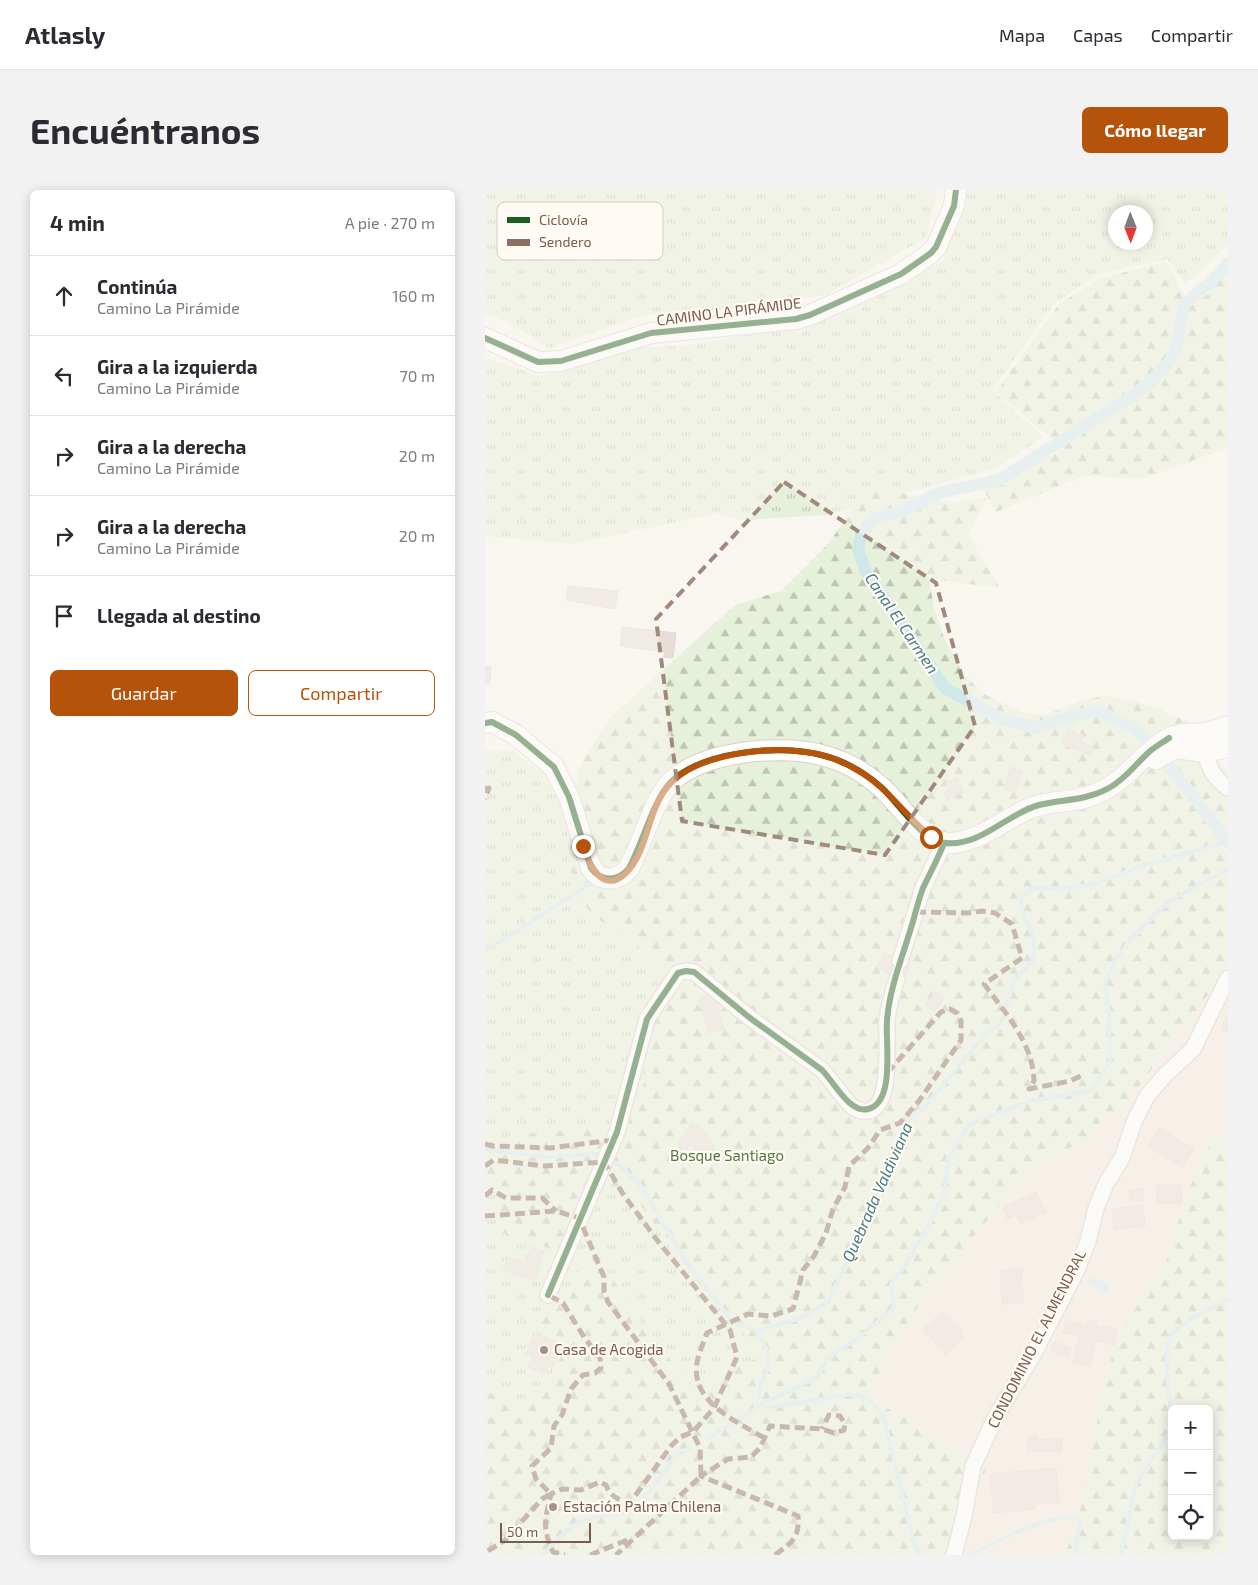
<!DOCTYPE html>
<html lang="es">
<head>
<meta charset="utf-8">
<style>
  :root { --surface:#fff; --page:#f2f2f3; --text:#2b2b33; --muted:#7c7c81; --line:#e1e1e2; --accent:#b45309 }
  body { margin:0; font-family:"Exo 2",sans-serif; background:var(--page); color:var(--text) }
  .controls { position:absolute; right:15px; bottom:15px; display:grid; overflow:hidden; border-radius:8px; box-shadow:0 2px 12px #0003 }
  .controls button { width:45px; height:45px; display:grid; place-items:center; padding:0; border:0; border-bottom:1px solid var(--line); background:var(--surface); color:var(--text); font:25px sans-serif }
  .compass { position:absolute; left:623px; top:15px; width:45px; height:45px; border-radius:50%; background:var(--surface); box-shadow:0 2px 12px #0003; rotate:179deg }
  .scale { position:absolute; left:15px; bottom:12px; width:91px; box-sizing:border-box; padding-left:5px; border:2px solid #7a5c4d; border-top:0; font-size:14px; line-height:18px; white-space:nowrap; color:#7a5c4d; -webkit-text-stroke:4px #fffaf3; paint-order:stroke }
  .stop { position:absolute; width:15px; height:15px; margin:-11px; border:4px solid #b45309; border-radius:50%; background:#fff }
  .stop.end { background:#b45309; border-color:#fff; box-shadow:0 1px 5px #0008 }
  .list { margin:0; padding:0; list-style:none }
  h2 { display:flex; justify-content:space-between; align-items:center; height:65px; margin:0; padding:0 20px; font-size:21px }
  h2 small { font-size:16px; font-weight:400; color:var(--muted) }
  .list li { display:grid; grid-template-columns:32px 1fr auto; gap:15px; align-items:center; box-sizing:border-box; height:80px; padding:0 20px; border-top:1px solid var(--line) }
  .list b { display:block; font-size:19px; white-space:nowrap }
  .list p { margin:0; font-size:16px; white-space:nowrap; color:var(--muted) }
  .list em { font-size:16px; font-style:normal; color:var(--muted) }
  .actions { display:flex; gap:10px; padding:15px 20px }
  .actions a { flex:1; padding:11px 0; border:1px solid var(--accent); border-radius:8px; text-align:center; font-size:18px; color:var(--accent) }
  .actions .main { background:var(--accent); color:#fff }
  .icon { flex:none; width:28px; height:28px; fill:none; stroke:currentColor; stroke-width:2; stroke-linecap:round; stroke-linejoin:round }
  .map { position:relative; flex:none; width:743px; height:1365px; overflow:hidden; border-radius:8px }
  header { display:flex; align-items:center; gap:30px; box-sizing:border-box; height:70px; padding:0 25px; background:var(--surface); border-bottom:1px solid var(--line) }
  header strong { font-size:24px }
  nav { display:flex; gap:28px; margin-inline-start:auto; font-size:18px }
  .intro { display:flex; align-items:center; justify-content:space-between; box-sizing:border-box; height:120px; padding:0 30px }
  h1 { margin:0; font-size:35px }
  .button { padding:12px 22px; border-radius:8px; background:var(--accent); color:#fff; font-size:18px; font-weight:700 }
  main { display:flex; gap:30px; padding:0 30px }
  aside { flex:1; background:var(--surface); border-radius:8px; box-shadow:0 2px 12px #0003 }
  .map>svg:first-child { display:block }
</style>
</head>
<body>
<header>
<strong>Atlasly</strong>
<nav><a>Mapa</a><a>Capas</a><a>Compartir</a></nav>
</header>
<div class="intro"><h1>Encuéntranos</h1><a class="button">Cómo llegar</a></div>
<main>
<aside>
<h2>4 min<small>A pie · 270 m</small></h2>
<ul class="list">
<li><svg class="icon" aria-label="ahead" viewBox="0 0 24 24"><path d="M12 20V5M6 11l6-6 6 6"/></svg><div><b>Continúa</b><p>Camino La Pirámide</p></div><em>160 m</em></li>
<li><svg class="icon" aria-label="left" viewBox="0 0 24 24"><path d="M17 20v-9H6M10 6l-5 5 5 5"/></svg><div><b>Gira a la izquierda</b><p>Camino La Pirámide</p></div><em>70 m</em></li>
<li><svg class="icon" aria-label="right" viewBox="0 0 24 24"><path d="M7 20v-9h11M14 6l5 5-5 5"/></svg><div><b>Gira a la derecha</b><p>Camino La Pirámide</p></div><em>20 m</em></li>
<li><svg class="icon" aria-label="right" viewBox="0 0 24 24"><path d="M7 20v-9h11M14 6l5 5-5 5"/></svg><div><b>Gira a la derecha</b><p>Camino La Pirámide</p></div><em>20 m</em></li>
<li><svg class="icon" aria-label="arrive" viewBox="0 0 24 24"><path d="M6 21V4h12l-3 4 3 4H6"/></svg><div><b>Llegada al destino</b></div></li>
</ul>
<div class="actions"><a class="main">Guardar</a><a>Compartir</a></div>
</aside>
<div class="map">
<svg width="743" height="1365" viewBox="0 0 743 1365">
  <defs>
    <pattern id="grass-tufts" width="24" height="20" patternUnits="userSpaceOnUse" patternTransform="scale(1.25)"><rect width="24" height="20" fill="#e7f0db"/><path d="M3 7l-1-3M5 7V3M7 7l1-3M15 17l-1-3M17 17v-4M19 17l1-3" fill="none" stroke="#c0c6b4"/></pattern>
    <pattern id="forest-firs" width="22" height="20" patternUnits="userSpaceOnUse" patternTransform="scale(1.25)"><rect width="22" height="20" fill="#e7f0db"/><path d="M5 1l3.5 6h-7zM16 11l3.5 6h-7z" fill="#c0c6b4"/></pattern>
  </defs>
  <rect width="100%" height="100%" fill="#f9f5f0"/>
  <path fill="#f2e8de" d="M743,778V950L728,948L701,1006L681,1071L634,1145L620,1188L597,1315L580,1365H472L381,1205L440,1104L550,974L591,955L641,913Z"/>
  <path fill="url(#grass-tufts)" fill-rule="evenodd" d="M0,0H453L440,48L343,104L259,118L158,125L65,158L12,126L0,125Z
    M476,0H743V54L701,95L682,69L613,84L569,114L507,200L558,247L512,278L340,325L258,330L230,324L87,354L0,346V168L57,186L152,158L205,155L338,131L458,71ZM630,22H660V52H630Z
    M0,559L27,561L70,591L91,655L735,657L743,664V778L641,913L591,955L550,974L440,1104L381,1205L0,1365Z"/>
  <path fill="url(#forest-firs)" fill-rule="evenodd" d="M681,72L706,116L723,104L743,80V258L656,289L599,286L511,322L499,300L579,259L511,202L574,114L616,88Z
    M383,298L469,312L502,308L483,345L515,398L444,389L449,418L459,448L479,484L497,503L540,523L559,525L595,511L619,506L651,511L708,533L724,560L743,582V651L736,657L743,664V778L641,913L591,955L550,974L440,1104L381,1205L501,1278L472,1365H0V1202L32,1211L59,1201L82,1154L48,1137L66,1111L77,1113L95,1079L116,1071L158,1135L207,1197L277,1166L199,1076L143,997L122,1002L99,998L72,1060L25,1049L11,1034V997L0,991V945L8,947L140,935L166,879L160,853L171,824L183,805L175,780L152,754L110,727L89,703L83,657L93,580L123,530L250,415L296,401L343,354Z
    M728,948L743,950V1365H580L597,1315L620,1188L634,1145L681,1071L701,1006ZM687,1219H724V1346H687Z"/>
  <path fill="#d0e8ea" d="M607,1087L625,1095L621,1104L604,1094Z"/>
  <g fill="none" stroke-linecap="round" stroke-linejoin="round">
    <path stroke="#d0e8ea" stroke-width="4" d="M0,761L99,698L105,692
      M495,851L500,843L515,835L530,789L548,770L549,749L537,720L535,709L547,698L576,699L613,693L653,677L742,652
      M0,960L61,967L112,964
      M132,973L158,998L201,1072L248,1132L272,1141L316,1128L343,1112L376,1041L387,1007L408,969L426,926L438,919L492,855
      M272,1141C278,1152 287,1165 283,1178C278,1190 274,1194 274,1208
      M282,1218L367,1204C385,1206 392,1217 400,1232L428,1350L435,1365
      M687,1230C685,1212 677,1164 685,1148C691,1134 729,1117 743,1109
      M224,1248L277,1214L333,1187L343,1167L369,1151L409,1118L406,1094L422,1073L448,1027L459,1003L463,969L485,934L545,911L607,900L625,872L624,824L620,794L630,770L646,749L683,712L743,679
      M57,1365C66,1358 72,1350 79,1343C98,1325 125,1325 149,1322L190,1267L206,1257
      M485,1365C507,1354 572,1318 595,1330L590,1365
      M636,1365L651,1294L687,1238"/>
    <path stroke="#d0e8ea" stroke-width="12" d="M743,73L725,93L699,114L691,159L682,175L662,195L635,214L514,290L454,303L417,321L387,330L376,345L373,359L380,380L460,498L516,529L550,538L611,520L652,540L693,587L743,653"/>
  </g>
  <path fill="#e6ded7" stroke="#e2d8d2" d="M83,396L133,401L130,419L81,410Z
    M137,437L191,443L188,468L179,467L180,462L135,456Z
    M0,476H6L5,494H0Z
    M583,539L598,545L596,552L608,557L604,565L577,554Z
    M525,578L537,582L531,603L519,599Z
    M472,588L479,602L462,610L459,603L464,601L460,593Z
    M399,763L425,776L418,791L392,777Z
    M450,801L460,808L449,822L440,814Z
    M229,803L239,839L224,843L213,808Z
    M743,823V842L736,839Z
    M207,933L221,942L231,961L215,970L207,955L195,961L192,955Z
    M675,938L709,959L697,978L663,956Z
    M672,995H697V1013H672Z
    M658,999V1010L645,1011L644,1000Z
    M551,1002L561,1022L546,1030L536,1009Z
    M535,1009L545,1029L536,1034L531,1025L523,1029L517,1018Z
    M658,1015L660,1036L629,1039L627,1019Z
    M46,1057L59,1061L50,1091L18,1080L23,1067L40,1073Z
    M537,1079L538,1113L517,1114L515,1080Z
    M458,1121L478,1141L475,1143L479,1147L461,1164L438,1140Z
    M603,1130L612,1131L611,1135L633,1140L629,1155L611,1151L605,1176L588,1172L594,1146L578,1143L581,1131L602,1135Z
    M50,1143L78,1155L68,1178L63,1175L59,1184L43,1177L47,1167L41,1164Z
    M568,1152L586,1157L583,1167L566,1161Z
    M543,1246H552V1250L577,1248V1262L542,1261Z
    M571,1278L574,1312L549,1314L550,1319L509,1323L505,1284Z"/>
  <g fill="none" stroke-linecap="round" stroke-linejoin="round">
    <defs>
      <path id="street" d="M720,562C724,579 729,588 743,598
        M415,771L438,698L459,653
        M63,1105L132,942L162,829L193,783L201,781L209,782L265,828L337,880C346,889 361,913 369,918C412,940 400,845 402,829C404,815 408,801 412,788
        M469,1365L479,1326L488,1276L511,1226L548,1165L592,1080L603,1051L611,1018L621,994L637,968L649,932L662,906L681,884L708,859L743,788"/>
      <path id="secondary" d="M0,148L53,172L76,171L166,143L311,129L325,125L416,84L446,63L451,57L469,16L471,0
        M0,533L7,532L31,545L69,577L84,607L106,678C116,692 133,692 144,678C157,655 168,611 185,593C216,561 295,554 336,565C358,570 379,582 396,597C415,613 439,656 468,653C496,650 519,630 543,619C566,609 591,614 613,603C644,589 657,563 684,548C695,542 706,545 717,543C726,542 735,539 743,536
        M671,569L690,558L720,562L743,557"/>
    </defs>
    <use href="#street" stroke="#d7d1cb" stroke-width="18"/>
    <use href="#secondary" stroke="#d9d2cb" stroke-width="22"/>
    <use href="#street" stroke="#fefefd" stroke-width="15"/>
    <use href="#secondary" stroke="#fefefd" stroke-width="20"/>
    <path stroke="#8d6e63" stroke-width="5" stroke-dasharray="10 5" stroke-linecap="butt" d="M0,599L4,598L0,609
      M431,722L483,723L497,721L510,723L527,734L537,768L499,794C521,824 548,853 549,891L544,899L585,891L600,884
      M0,954L8,956L65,958L128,950
      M0,976L9,970L60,976L119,972L138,1004L172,1050L245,1140L252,1167L229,1218L208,1242L195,1247L186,1256L145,1313C133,1310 126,1307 121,1295L115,1292L96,1300L77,1299L66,1304C60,1329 57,1338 68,1362L80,1365
      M0,1006L7,1000L21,1008H57L71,1021
      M0,1026L71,1021L94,1028L119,1087V1101L123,1112L184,1194L215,1258L216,1286L131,1365
      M279,1248C250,1230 202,1211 213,1168C215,1160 219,1151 222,1143L263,1124L286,1126L308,1119L318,1080L329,1066L341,1043L348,1019L360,997L364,976L383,958L395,940L415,933L434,911L476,850V831L472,823L465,819L456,822L403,882
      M3,1361L19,1351L57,1309L66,1304L51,1289L47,1276L66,1258L69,1236L77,1225L86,1199L98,1185L110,1183L116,1178L115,1168L99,1147L78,1113L63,1105
      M105,1365L147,1348
      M290,1365C306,1353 315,1348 313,1326L216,1286L243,1269L266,1267L275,1258L285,1236L337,1239L349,1243L359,1240L360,1234L355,1226L344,1225L337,1239"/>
    <defs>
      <path id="cycleway" d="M0,148L53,172L76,171L166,143L311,129L325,125L416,84L446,63L451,57L469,16L471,0
        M0,533L7,532L31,545L69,577L84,607L106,678C116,692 133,692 144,678C157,655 168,611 185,593C216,561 295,554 336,565C358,570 379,582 396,597C413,612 436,651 461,653C495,657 523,623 554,615C578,609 601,611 624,598C640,589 649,576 663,563C669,557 677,553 684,548
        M63,1105L132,942L162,829L193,783L201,781L209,782L265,828L337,880C349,892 365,924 383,919C411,912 400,851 402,831C404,800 417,768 426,738C430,725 433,711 438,698C445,683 453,669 459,653"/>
    </defs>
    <use href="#cycleway" stroke="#fffaf3" stroke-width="9"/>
    <use href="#cycleway" stroke="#1b5e20" stroke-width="6"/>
  </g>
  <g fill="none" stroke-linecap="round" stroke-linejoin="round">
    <path stroke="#b45309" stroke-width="6" d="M98,656C104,673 117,706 141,683C164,660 162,619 184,595C211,564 282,556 320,562C340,564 360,572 377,583C403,599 422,627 446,647"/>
  </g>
  <path d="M0 0H743V1365H0ZM299,292L451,393L490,536L400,665L197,631L171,429Z" fill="#f9f5f0" fill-opacity=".55" fill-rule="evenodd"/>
  <path fill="none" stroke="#9f8a7d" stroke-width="4" stroke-dasharray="10 6" stroke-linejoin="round" d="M299,292L451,393L490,536L400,665L197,631L171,429Z"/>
  <g fill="#a69286" stroke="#fffaf3" stroke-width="2">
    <circle cx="59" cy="1160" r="5"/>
    <circle cx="68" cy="1317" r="5"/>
  </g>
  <g text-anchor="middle" stroke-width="4.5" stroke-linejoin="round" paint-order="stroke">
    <g font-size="15" fill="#7a5c4d" stroke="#fffaf3">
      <text transform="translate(244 122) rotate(-7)" y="5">CAMINO LA PIRÁMIDE</text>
      <text transform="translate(552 1149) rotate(-63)" y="5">CONDOMINIO EL ALMENDRAL</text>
    </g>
    <g font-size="15" fill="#537a41" stroke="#fffaf3">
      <text x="242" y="971">Bosque Santiago</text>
    </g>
    <g font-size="15" fill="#7a5c4d" stroke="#fffaf3" text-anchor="start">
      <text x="69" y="1165">Casa de Acogida</text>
      <text x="78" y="1322">Estación Palma Chilena</text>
    </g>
    <g font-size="16" font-style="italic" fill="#437c86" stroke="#fffaf3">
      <text transform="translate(417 433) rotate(56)" y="6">Canal El Carmen</text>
      <text transform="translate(392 1002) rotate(-66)" y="6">Quebrada Valdiviana</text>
    </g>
  </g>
  <rect x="12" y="12" width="166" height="58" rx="8" fill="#fffaf3" stroke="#d7cbc1" stroke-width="1"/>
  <rect x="22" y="27" width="23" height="6" fill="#1b5e20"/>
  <rect x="22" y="49" width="23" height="7" fill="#8d6e63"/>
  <g font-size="14" fill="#7a5c4d">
    <text x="54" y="35">Ciclovía</text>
    <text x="54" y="57">Sendero</text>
  </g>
</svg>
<div class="controls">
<button>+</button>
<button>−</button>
<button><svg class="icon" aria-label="locate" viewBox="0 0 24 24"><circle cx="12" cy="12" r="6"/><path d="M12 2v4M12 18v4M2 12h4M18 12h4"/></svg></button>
</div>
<svg class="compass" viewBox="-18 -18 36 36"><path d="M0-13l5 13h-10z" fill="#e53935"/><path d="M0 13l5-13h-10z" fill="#7c7c81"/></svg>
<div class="scale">50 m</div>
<div class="stop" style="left:446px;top:647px"></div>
<div class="stop end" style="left:98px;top:656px"></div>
</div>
</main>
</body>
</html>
